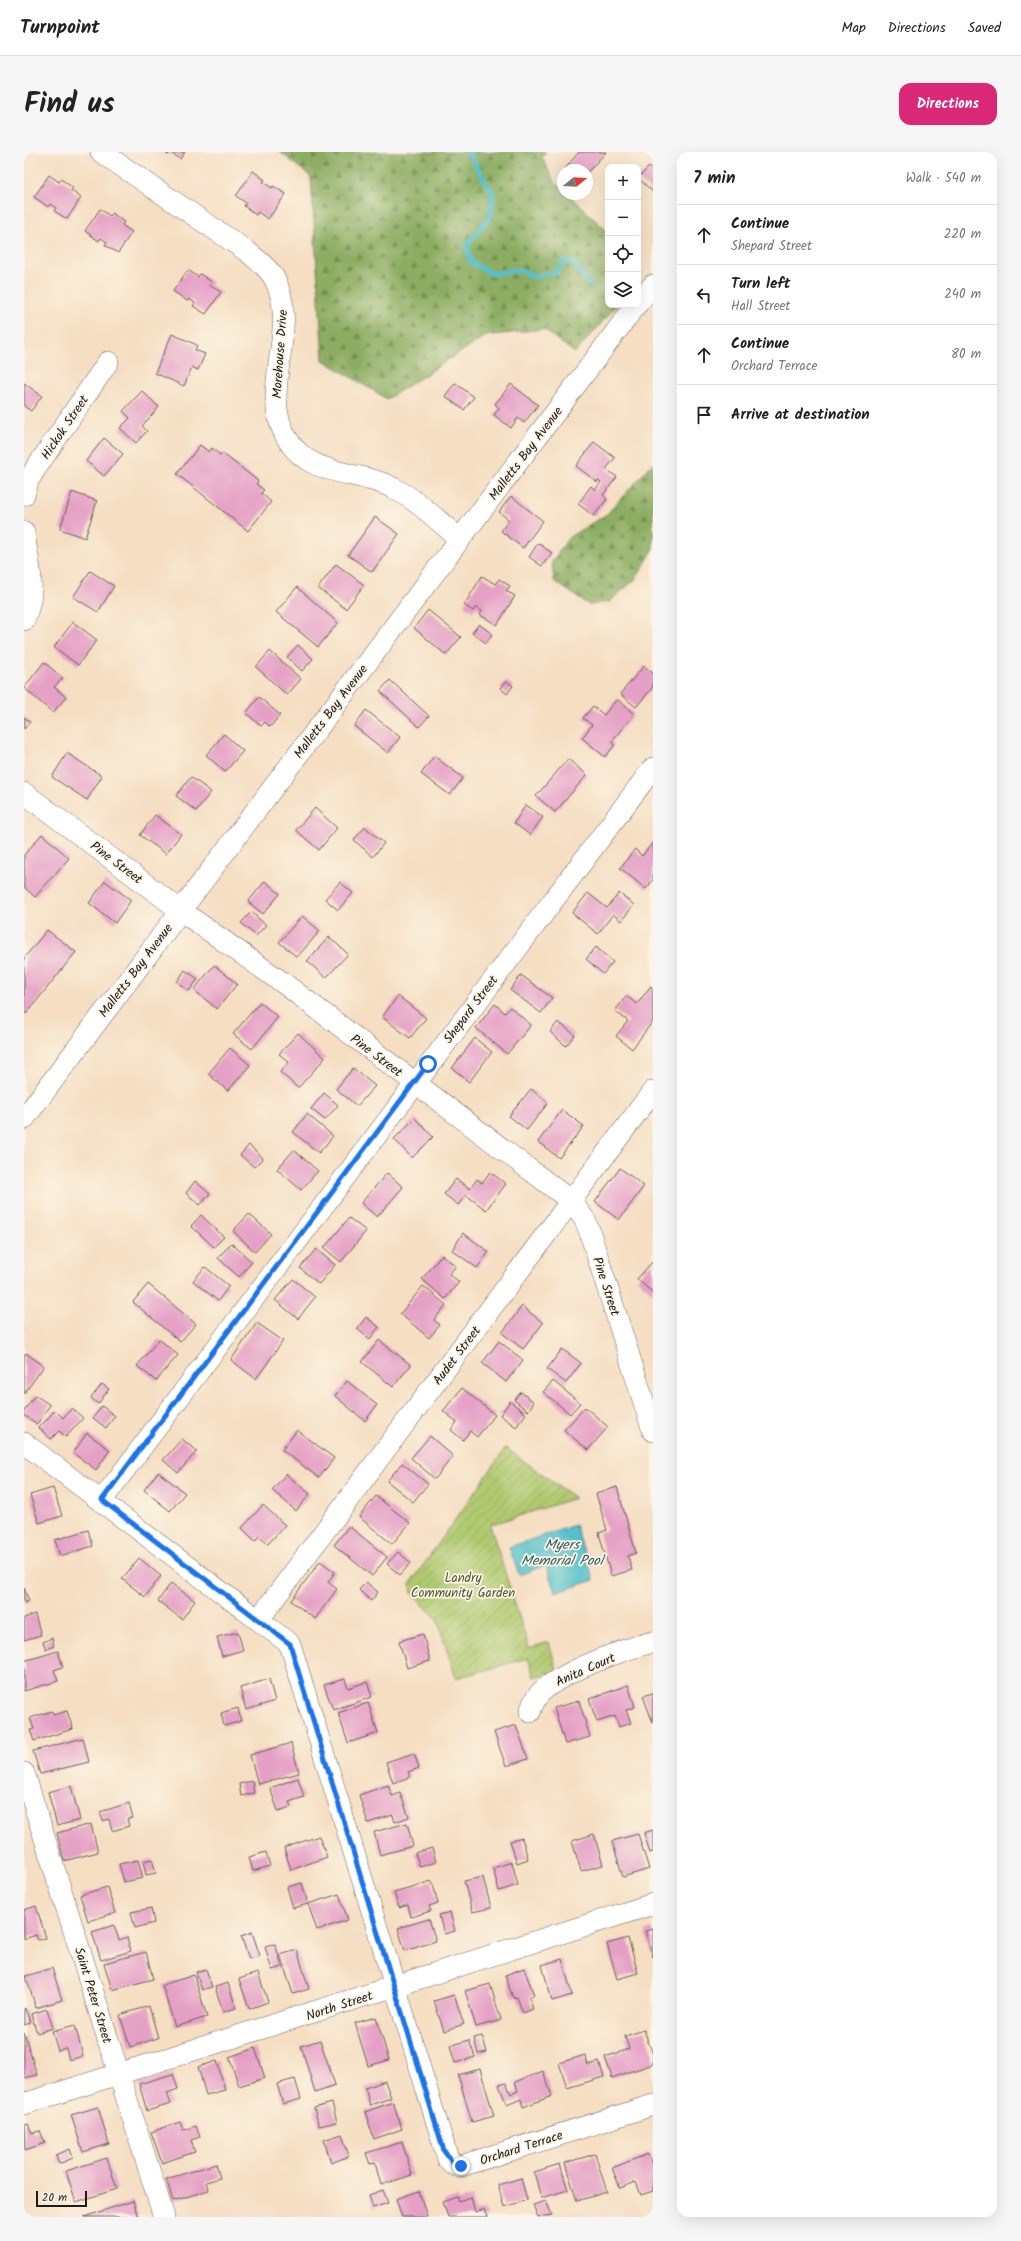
<!DOCTYPE html>
<html lang="en">
<head>
<meta charset="utf-8">
<style>
  :root { --surface:#fff; --page:#f6f6f6; --text:#222; --muted:#767676; --line:#e0e0e0; --accent:#db2777 }
  body { margin:0; font-family:Kalam,sans-serif; background:var(--page); color:var(--text) }
  .controls { position:absolute; right:12px; top:12px; display:grid; overflow:hidden; border-radius:8px; box-shadow:0 4px 16px #0002 }
  .controls button { width:36px; height:36px; display:grid; place-items:center; padding:0; border:0; border-bottom:1px solid var(--line); background:var(--surface); color:var(--text); font:20px sans-serif }
  .compass { position:absolute; left:533px; top:12px; width:36px; height:36px; border-radius:50%; background:var(--surface); box-shadow:0 4px 16px #0002; rotate:72deg }
  .scale { position:absolute; left:12px; bottom:10px; width:51px; box-sizing:border-box; padding-left:4px; border:2px solid #1c1c1c; border-top:0; font-size:11px; line-height:14px; white-space:nowrap; color:#1c1c1c; -webkit-text-stroke:3px #fcf5e5; paint-order:stroke }
  .stop { position:absolute; width:12px; height:12px; margin:-9px; border:3px solid #1a73e8; border-radius:50%; background:#fff }
  .stop.end { background:#1a73e8; border-color:#fff; box-shadow:0 1px 4px #0008 }
  .list { margin:0; padding:0; list-style:none }
  h2 { display:flex; justify-content:space-between; align-items:center; height:52px; margin:0; padding:0 16px; font-size:17px }
  h2 small { font-size:13px; font-weight:400; color:var(--muted) }
  .list li { display:grid; grid-template-columns:26px 1fr auto; gap:12px; align-items:center; box-sizing:border-box; height:60px; padding:0 16px; border-top:1px solid var(--line) }
  .list b { display:block; font-size:15px; white-space:nowrap }
  .list p { margin:0; font-size:13px; white-space:nowrap; color:var(--muted) }
  .list em { font-size:13px; font-style:normal; color:var(--muted) }
  .icon { flex:none; width:22px; height:22px; fill:none; stroke:currentColor; stroke-width:2; stroke-linecap:round; stroke-linejoin:round }
  .map { position:relative; flex:none; width:629px; height:2065px; overflow:hidden; border-radius:12px }
  header { display:flex; align-items:center; gap:24px; box-sizing:border-box; height:56px; padding:0 20px; background:var(--surface); border-bottom:1px solid var(--line) }
  header strong { font-size:19px }
  nav { display:flex; gap:22px; margin-inline-start:auto; font-size:14px }
  .intro { display:flex; align-items:center; justify-content:space-between; box-sizing:border-box; height:96px; padding:0 24px }
  h1 { margin:0; font-size:28px }
  .button { padding:10px 18px; border-radius:12px; background:var(--accent); color:#fff; font-size:14px; font-weight:700 }
  main { display:flex; gap:24px; padding:0 24px }
  aside { flex:1; background:var(--surface); border-radius:12px; box-shadow:0 4px 16px #0002 }
  .map>svg:first-child { display:block }
</style>
</head>
<body>
<header>
<strong>Turnpoint</strong>
<nav><a>Map</a><a>Directions</a><a>Saved</a></nav>
</header>
<div class="intro"><h1>Find us</h1><a class="button">Directions</a></div>
<main>
<div class="map">
<svg width="629" height="2065" viewBox="0 0 629 2065">
  <defs>
    <pattern id="forest-firs" width="22" height="20" patternUnits="userSpaceOnUse"><rect width="22" height="20" fill="#8cad62"/><path d="M5 1l3.5 6h-7zM16 11l3.5 6h-7z" fill="#728c50"/></pattern>
    <pattern id="garden-furrows" width="10" height="10" patternUnits="userSpaceOnUse"><rect width="10" height="10" fill="#b0c96f"/><path d="M-1 1l2-2M0 10L10 0M9 11l2-2" fill="none" stroke="#97ac60"/></pattern>
  </defs>
  <rect width="100%" height="100%" fill="#fcf5e5"/>
  <filter id="ink" filterUnits="userSpaceOnUse"><feTurbulence type="fractalNoise" baseFrequency=".025" numOctaves="2"/><feDisplacementMap in="SourceGraphic" scale="8" xChannelSelector="R" yChannelSelector="G"/><feConvolveMatrix kernelMatrix="1 2 1 2 8 2 1 2 1" color-interpolation-filters="sRGB"/></filter>
  <filter id="wash" filterUnits="userSpaceOnUse"><feTurbulence type="fractalNoise" baseFrequency=".012" numOctaves="4" result="noise"/><feDisplacementMap in="SourceGraphic" scale="16" xChannelSelector="R" yChannelSelector="G"/><feGaussianBlur stdDeviation="0.9" result="paint"/><feColorMatrix in="noise" values="0 0 0 0 0 0 0 0 0 0 0 0 0 0 0 0 0 1.4 0 .05"/><feComposite in="paint" operator="in"/></filter>
  <g filter="url(#wash)">
    <rect width="100%" height="100%" fill="#f5dec2"/>
    <path fill="url(#forest-firs)" stroke="#54643f" d="M256,0H522L518,5L530,29L539,38V42H544L584,80V153H593L551,201L519,177L462,184L363,247L299,208L287,25Z
      M629,311V398L612,427L585,450L565,453L530,429L528,410L545,385L583,362Z"/>
    <path fill="url(#garden-furrows)" stroke="#667246" d="M482,1296L551,1346L466,1373L505,1496L525,1490L533,1518L510,1525L504,1506L432,1526L413,1467L388,1441L386,1432Z"/>
    <path fill="#53c0cb" stroke="#386e74" d="M551,1373L570,1428L531,1441L522,1413L495,1423L485,1395Z"/>
    <g fill="none" stroke-linecap="round" stroke-linejoin="round">
      <path stroke="#53c0cb" stroke-width="5" d="M444,0L469,42L467,63L443,93L447,110L468,122C482,120 498,114 509,125L533,120L539,110H550L559,125L567,133"/>
    </g>
    <g id="blocks">
      <path fill="#e5a0c6" d="M140,0H161L156,7L146,0L144,3Z
        M555,0H582L563,21V18H540Z
        M625,15L629,19V40L614,26Z
        M229,19L241,28L239,30L248,36L249,34L262,42L244,67L234,60L232,63L220,54L222,51L212,44Z
        M25,23L35,30L37,27L49,36L47,38L57,46L43,67L30,59L32,56L26,52L24,55L10,45Z
        M76,57L86,64L88,61L100,70L98,73L108,80L94,101L81,93L83,90L77,86L75,89L61,79Z
        M164,118L174,125L176,122L188,130L186,133L197,140L182,162L169,154L171,151L165,147L163,149L149,139Z
        M148,182L173,193L171,198L181,202L174,218L168,215L160,234L131,221Z
        M0,231L18,244L7,259L0,254Z
        M431,231L450,245L440,258L421,244Z
        M487,232L514,253L500,271L494,266L487,276L470,263L475,256L471,252Z
        M118,239L135,255L118,274L123,279L112,291L96,276L106,266L99,259Z
        M80,286L99,302L80,324L62,309Z
        M570,290L591,306L582,317L593,325L579,343L583,347L570,364L554,352L567,334L571,338L577,330L574,328L573,330L552,314Z
        M176,293L185,300L188,296L196,303L198,301L234,329L232,332L240,338L237,341L247,350L224,379L153,322Z
        M48,340L73,349L61,386L36,377Z
        M487,344L519,369L499,396L477,379L485,368L475,360Z
        M351,365L375,382L348,420L324,403Z
        M514,391L528,401L518,414L505,405Z
        M312,412L340,433L322,457L294,436Z
        M66,419L90,434L74,460L49,445Z
        M458,424L471,432L475,427L486,434L482,439L491,444L473,473L456,463L458,459L452,455L449,459L440,453Z
        M273,435L314,471L294,495L252,460Z
        M404,458L437,485L422,503L390,476Z
        M49,470L73,488L54,513L30,495Z
        M455,472L468,482L462,491L448,481Z
        M274,493L289,507L278,519L263,505Z
        M246,499L277,527L263,543L232,515Z
        M20,510L39,526L30,535L42,545L29,561L0,536Z
        M620,514L629,521V535L612,555L596,542Z
        M366,528L405,564L395,575L356,539Z
        M482,529L489,534L483,542L476,536Z
        M235,545L256,563L246,575L241,570L237,574L222,561Z
        M593,547L610,562L588,589L590,594L581,605L558,586L568,573L559,566L569,554L580,563Z
        M342,558L376,585L364,601L330,574Z
        M0,565L6,570L0,577Z
        M200,582L219,599L201,620L182,603Z
        M43,601L78,624L63,648L28,625Z
        M410,604L439,626L426,643L397,622Z
        M544,607L563,623L531,660L512,644Z
        M167,625L187,640L172,659L152,644Z
        M502,653L519,665L506,683L490,671Z
        M291,656L313,676L295,698L272,678Z
        M131,663L157,682L142,702L116,683Z
        M341,675L360,691L349,705L330,688Z
        M18,682L45,706L11,745L0,735V703Z
        M629,690V728L622,737L596,716L611,697L618,704Z
        M81,729L107,748L91,771L65,751Z
        M241,729L256,742L239,762L224,750Z
        M316,730L329,741L314,758L301,747Z
        M564,741L583,756L595,741L610,753L597,769L589,762L574,782L548,761Z
        M227,760L242,773L232,784L217,771Z
        M278,764L296,779L273,805L255,790Z
        M23,778L52,800L2,862L0,860V806Z
        M305,785L324,802L302,826L283,809Z
        M572,795L589,810L579,822L562,807Z
        M190,813L213,832L193,857L170,838Z
        M161,818L174,827L165,839L153,830Z
        M497,823L528,846L517,861L486,838Z
        M627,834L629,836V869L608,897L592,884L604,869L591,859L602,844L613,852Z
        M374,844L402,866L386,886L358,865Z
        M236,850L254,865L228,897L209,882Z
        M471,852L481,861L486,855L507,873L483,902L452,876Z
        M534,870L551,883L542,894L526,880Z
        M274,881L301,906L274,936L256,920L265,910L255,902Z
        M451,886L468,900L445,930L428,916Z
        M206,896L226,913L204,939L184,922Z
        M329,916L351,934L333,954L312,937Z
        M507,937L524,951L503,978L485,964Z
        M300,941L314,953L301,968L287,957Z
        M538,958L560,974L535,1006L514,990Z
        M283,962L309,984L295,1001L269,980Z
        M391,966L409,985L388,1006L370,987Z
        M225,993L239,1006L230,1015L216,1003Z
        M270,998L294,1019L277,1038L253,1017Z
        M596,1016L620,1034L595,1068L571,1050Z
        M466,1020L482,1032L462,1058L442,1043L434,1053L420,1042L432,1027L446,1037L453,1027L458,1031Z
        M363,1021L379,1035L353,1065L337,1051Z
        M171,1029L186,1042L176,1053L162,1041Z
        M225,1062L247,1082L231,1100L209,1079Z
        M177,1063L200,1085L190,1095L167,1074Z
        M325,1066L342,1079L317,1110L300,1096Z
        M439,1081L465,1100L453,1116L428,1098Z
        M207,1091L228,1110L215,1125L194,1106Z
        M292,1097L311,1113L295,1132L276,1116Z
        M418,1103L432,1114L425,1122L435,1130L421,1147L398,1127Z
        M629,1109V1141L613,1127Z
        M181,1115L205,1134L194,1149L169,1129Z
        M269,1127L291,1145L274,1167L251,1148Z
        M124,1132L172,1172L156,1190L109,1150Z
        M399,1134L422,1153L410,1168L416,1173L405,1186L376,1162Z
        M498,1154L519,1171L499,1197L478,1181Z
        M342,1165L355,1175L346,1187L333,1177Z
        M233,1171L259,1189L232,1227L207,1208Z
        M135,1187L154,1203L132,1229L113,1214Z
        M355,1188L387,1213L369,1235L338,1210Z
        M475,1189L499,1208L482,1230L458,1211Z
        M538,1197L557,1211L542,1231L523,1217Z
        M2,1201L20,1214L0,1242V1204Z
        M323,1229L353,1253L341,1269L311,1244Z
        M529,1229L556,1251L546,1262L519,1240Z
        M78,1232L85,1237L74,1252L67,1246Z
        M438,1236L471,1263L453,1285L446,1279L439,1288L427,1278L433,1270L419,1259Z
        M497,1240L510,1250L504,1259L490,1248Z
        M11,1243L26,1253L13,1272L0,1263V1259Z
        M486,1249L502,1262L492,1275L476,1263Z
        M78,1254L91,1264L82,1276L69,1266Z
        M561,1255L584,1275L564,1298L540,1278Z
        M48,1256L59,1266L42,1285L35,1279L27,1287L15,1276L31,1258L39,1266Z
        M273,1278L310,1306L295,1326L258,1298Z
        M63,1281L86,1298L72,1318L49,1301Z
        M406,1284L429,1304L411,1327L387,1306Z
        M158,1287L173,1299L154,1321L139,1308Z
        M378,1311L404,1332L389,1350L363,1329Z
        M134,1320L161,1341L146,1359L120,1338Z
        M262,1322L286,1342L272,1359L248,1338Z
        M593,1335L612,1401L604,1404L608,1418L587,1424L575,1381L583,1378L572,1342Z
        M29,1336L38,1364L15,1371L6,1343Z
        M352,1344L386,1371L368,1392L335,1365Z
        M239,1353L261,1373L244,1392L235,1384L231,1389L218,1376Z
        M325,1374L363,1405L348,1424L310,1393Z
        M64,1378L69,1394L36,1404L31,1388Z
        M374,1400L387,1411L376,1423L363,1412Z
        M115,1406L137,1424L121,1445L98,1427Z
        M296,1409L311,1420L304,1430L313,1437L291,1467L267,1449Z
        M342,1430L354,1440L347,1449L335,1438Z
        M147,1431L171,1449L158,1467L134,1449Z
        M0,1436L5,1449L0,1451Z
        M11,1462L17,1483L0,1488V1466Z
        M214,1480L219,1498L198,1504L193,1485Z
        M399,1482L406,1509L383,1516L375,1489Z
        M28,1486L30,1494L22,1497L19,1490Z
        M34,1499L39,1515L30,1518L34,1529L0,1539V1509Z
        M245,1527L251,1549L222,1558L216,1536Z
        M321,1527L324,1536L343,1530L348,1545L309,1558L300,1533Z
        M604,1533L611,1555L602,1558L607,1571L595,1575L591,1564L573,1570L565,1547Z
        M629,1541V1571L619,1544Z
        M555,1549L566,1585L541,1592L530,1556Z
        M344,1551L354,1581L324,1591L314,1561Z
        M214,1556L217,1569L200,1574L197,1561Z
        M28,1559L29,1563L43,1559L49,1577L10,1589L6,1578L10,1577L6,1566Z
        M492,1573L504,1607L482,1614L470,1580Z
        M59,1586L65,1610L16,1622L9,1599Z
        M267,1591L275,1621L234,1632L226,1603Z
        M390,1601L395,1616L384,1620L386,1625L369,1631L362,1610Z
        M274,1626L280,1645L265,1650L267,1655L254,1659L246,1636Z
        M228,1629L230,1641L217,1644L215,1632Z
        M364,1633L368,1644L376,1641L385,1665L371,1670L369,1663L344,1671L335,1643Z
        M47,1634L56,1668L33,1674L24,1640Z
        M105,1651L109,1666L103,1667L105,1674L88,1679L85,1667L79,1669L76,1660Z
        M383,1671L389,1694L356,1703L350,1680Z
        M67,1672L74,1700L40,1709L33,1681Z
        M629,1678V1700L626,1701L620,1681Z
        M570,1682L579,1713L557,1719L548,1689Z
        M614,1682L625,1717L599,1725L588,1689Z
        M295,1684L303,1705L267,1718L260,1696Z
        M498,1686L504,1707L493,1711L486,1689Z
        M408,1696L412,1710L396,1715L391,1701Z
        M242,1700L246,1714L229,1719L225,1705Z
        M128,1707L132,1721L122,1723L119,1709Z
        M114,1708L119,1726L100,1730L95,1712Z
        M488,1710L494,1733L475,1739L469,1716Z
        M459,1725L467,1756L448,1760L440,1729Z
        M408,1729L414,1751L405,1754L407,1759L387,1765L384,1753L375,1756L370,1740Z
        M278,1731L284,1752L269,1756L263,1735Z
        M83,1735L91,1761L64,1769L56,1743Z
        M315,1742L324,1768L293,1778L284,1752Z
        M12,1754L22,1786L14,1788L12,1783L0,1787V1758Z
        M127,1756L130,1771L111,1776L107,1760Z
        M426,1760L431,1779L420,1782L415,1763Z
        M405,1767L412,1789L381,1799L374,1776Z
        M90,1773L95,1788L103,1785L107,1799L77,1808L68,1780Z
        M629,1777V1805L621,1779Z
        M228,1780L236,1804L225,1807L217,1784Z
        M604,1786L614,1821L593,1827L583,1792Z
        M251,1792L258,1815L248,1818L241,1795Z
        M273,1798L285,1837L269,1842L256,1803Z
        M122,1800L129,1827L88,1838L80,1811Z
        M538,1807L548,1843L528,1849L518,1813Z
        M28,1816L38,1848L12,1856L2,1824Z
        M500,1816L510,1843L505,1845L509,1857L499,1861L493,1845L489,1846L481,1823Z
        M182,1817L188,1835L178,1838L172,1820Z
        M234,1821L244,1850L225,1857L215,1827Z
        M170,1823L183,1865L151,1875L138,1833Z
        M204,1831L212,1856L199,1860L191,1835Z
        M466,1832L477,1868L452,1875L441,1839Z
        M430,1843L440,1872L420,1879L410,1849Z
        M125,1854L134,1886L106,1895L96,1863Z
        M1,1856L6,1871L0,1873V1857Z
        M23,1857L29,1876L13,1881L7,1862Z
        M352,1865L365,1908L344,1914L331,1871Z
        M51,1873L59,1904L45,1908L42,1896L34,1899L28,1879Z
        M620,1878L629,1903V1912L588,1926L581,1905L605,1897L601,1884Z
        M0,1881L13,1923L0,1926Z
        M458,1884L463,1900L454,1902L450,1886Z
        M296,1888L311,1933L291,1940L277,1894Z
        M445,1888L451,1905L431,1911L426,1894Z
        M231,1896L241,1926L215,1934L205,1905Z
        M561,1903L564,1913L575,1910L580,1925L543,1936L535,1911Z
        M193,1909L201,1938L182,1943L174,1915Z
        M456,1917L470,1964L448,1970L434,1923Z
        M519,1919L528,1944L499,1955L497,1947L483,1953L475,1933L482,1931L487,1942L494,1939L491,1930Z
        M149,1922L154,1937L143,1941L147,1952L123,1959L115,1932Z
        M271,1927L277,1947L259,1952L253,1932Z
        M361,1929L367,1946L346,1953L341,1936Z
        M369,1950L378,1977L350,1987L341,1960Z
        M308,1951L313,1970L295,1974L290,1956Z
        M74,1955L85,1992L59,2000L47,1963Z
        M156,1970L159,1978L172,1974L176,1985L167,1988L171,2000L138,2011L127,1980Z
        M4,1972L8,1981L16,1979L21,1991L1,1998L0,1973Z
        M318,1982L325,2004L307,2011L300,1988Z
        M378,1990L388,2023L357,2033L351,2011L346,2012L342,2001Z
        M46,1997L49,2006L35,2012L32,2003Z
        M571,2002L583,2040L553,2049L541,2011Z
        M624,2002L629,2015V2039L617,2043L612,2030L596,2036L588,2016Z
        M83,2006L93,2037L52,2050L42,2019Z
        M192,2012L196,2026L182,2030L185,2038L149,2049L142,2027Z
        M536,2012L544,2038L517,2046L510,2020Z
        M497,2026L503,2048L480,2055L474,2033Z
        M359,2038L364,2051L349,2056L345,2043Z
        M395,2039L403,2065H378L372,2047Z
        M434,2045V2049L447,2045L451,2060L460,2057L463,2065H424L419,2050Z
        M109,2049L114,2065H60Z
        M522,2049L528,2063L514,2065L509,2053Z"/>
    </g>
  </g>
  <g filter="url(#ink)">
    <use href="#blocks" fill-opacity="0" stroke="#686056" stroke-width="1"/>
    <g fill="none" stroke-linecap="round" stroke-linejoin="round">
      <defs>
        <path id="minor" d="M77,0L224,100C233,108 244,115 250,126C278,177 232,238 264,288C288,327 335,317 371,337C395,349 415,370 436,387
          M614,151L629,133
          M0,343L4,329L12,316L84,210
          M0,380C4,411 14,438 0,468
          M0,641L156,758L262,833L547,1049L561,1068L565,1078L629,1279
          M0,967L612,153
          M0,1291L266,1492L424,2007L430,2013L437,2014L629,1953
          M78,1348L629,616
          M235,1467L629,939
          M506,1560C508,1554 511,1546 516,1541C537,1520 600,1497 629,1490
          M0,1621L140,2065
          M0,1952L629,1752"/>
      </defs>
      <use href="#minor" stroke="#686056" stroke-width="22"/>
      <use href="#minor" stroke="#fff" stroke-width="21"/>
    </g>
  </g>
  <g fill="none" stroke-linecap="round" stroke-linejoin="round" filter="url(#ink)">
    <path stroke="#1a73e8" stroke-width="5" d="M404,912L78,1348L266,1492L420,1999L430,2013L437,2014"/>
  </g>
  <g text-anchor="middle" stroke-width="3.5" stroke-linejoin="round" paint-order="stroke">
    <g font-size="13" fill="#1c1c1c" stroke="#fcf5e5">
      <text transform="translate(255 202) rotate(-86)" y="5">Morehouse Drive</text>
      <text transform="translate(40 275) rotate(-56)" y="5">Hickok Street</text>
      <text transform="translate(501 301) rotate(-53)" y="5">Malletts Bay Avenue</text>
      <text transform="translate(306 559) rotate(-53)" y="5">Malletts Bay Avenue</text>
      <text transform="translate(93 710) rotate(37)" y="5">Pine Street</text>
      <text transform="translate(111 818) rotate(-53)" y="5">Malletts Bay Avenue</text>
      <text transform="translate(446 857) rotate(-53)" y="5">Shepard Street</text>
      <text transform="translate(353 903) rotate(37)" y="5">Pine Street</text>
      <text transform="translate(583 1134) rotate(72)" y="5">Pine Street</text>
      <text transform="translate(432 1203) rotate(-53)" y="5">Audet Street</text>
      <text transform="translate(561 1517) rotate(-24)" y="5">Anita Court</text>
      <text transform="translate(70 1843) rotate(73)" y="5">Saint Peter Street</text>
      <text transform="translate(315 1853) rotate(-18)" y="5">North Street</text>
      <text transform="translate(497 1995) rotate(-18)" y="5">Orchard Terrace</text>
    </g>
    <g font-size="13" fill="#505939" stroke="#fcf5e5">
      <text x="439" y="1430">Landry<tspan x="439" dy="15">Community Garden</tspan></text>
    </g>
    <g font-size="14" font-style="italic" fill="#325e62" stroke="#fcf5e5">
      <text x="538" y="1397">Myers<tspan x="538" dy="16">Memorial Pool</tspan></text>
    </g>
  </g>
</svg>
<div class="controls">
<button>+</button>
<button>−</button>
<button><svg class="icon" aria-label="locate" viewBox="0 0 24 24"><circle cx="12" cy="12" r="6"/><path d="M12 2v4M12 18v4M2 12h4M18 12h4"/></svg></button>
<button><svg class="icon" aria-label="layers" viewBox="0 0 24 24"><path d="M12 4l9 5-9 5-9-5zM3 14l9 5 9-5"/></svg></button>
</div>
<svg class="compass" viewBox="-18 -18 36 36"><path d="M0-13l5 13h-10z" fill="#e53935"/><path d="M0 13l5-13h-10z" fill="#767676"/></svg>
<div class="scale">20 m</div>
<div class="stop" style="left:404px;top:912px"></div>
<div class="stop end" style="left:437px;top:2014px"></div>
</div>
<aside>
<h2>7 min<small>Walk · 540 m</small></h2>
<ul class="list">
<li><svg class="icon" aria-label="ahead" viewBox="0 0 24 24"><path d="M12 20V5M6 11l6-6 6 6"/></svg><div><b>Continue</b><p>Shepard Street</p></div><em>220 m</em></li>
<li><svg class="icon" aria-label="left" viewBox="0 0 24 24"><path d="M17 20v-9H6M10 6l-5 5 5 5"/></svg><div><b>Turn left</b><p>Hall Street</p></div><em>240 m</em></li>
<li><svg class="icon" aria-label="ahead" viewBox="0 0 24 24"><path d="M12 20V5M6 11l6-6 6 6"/></svg><div><b>Continue</b><p>Orchard Terrace</p></div><em>80 m</em></li>
<li><svg class="icon" aria-label="arrive" viewBox="0 0 24 24"><path d="M6 21V4h12l-3 4 3 4H6"/></svg><div><b>Arrive at destination</b></div></li>
</ul>
</aside>
</main>
</body>
</html>
